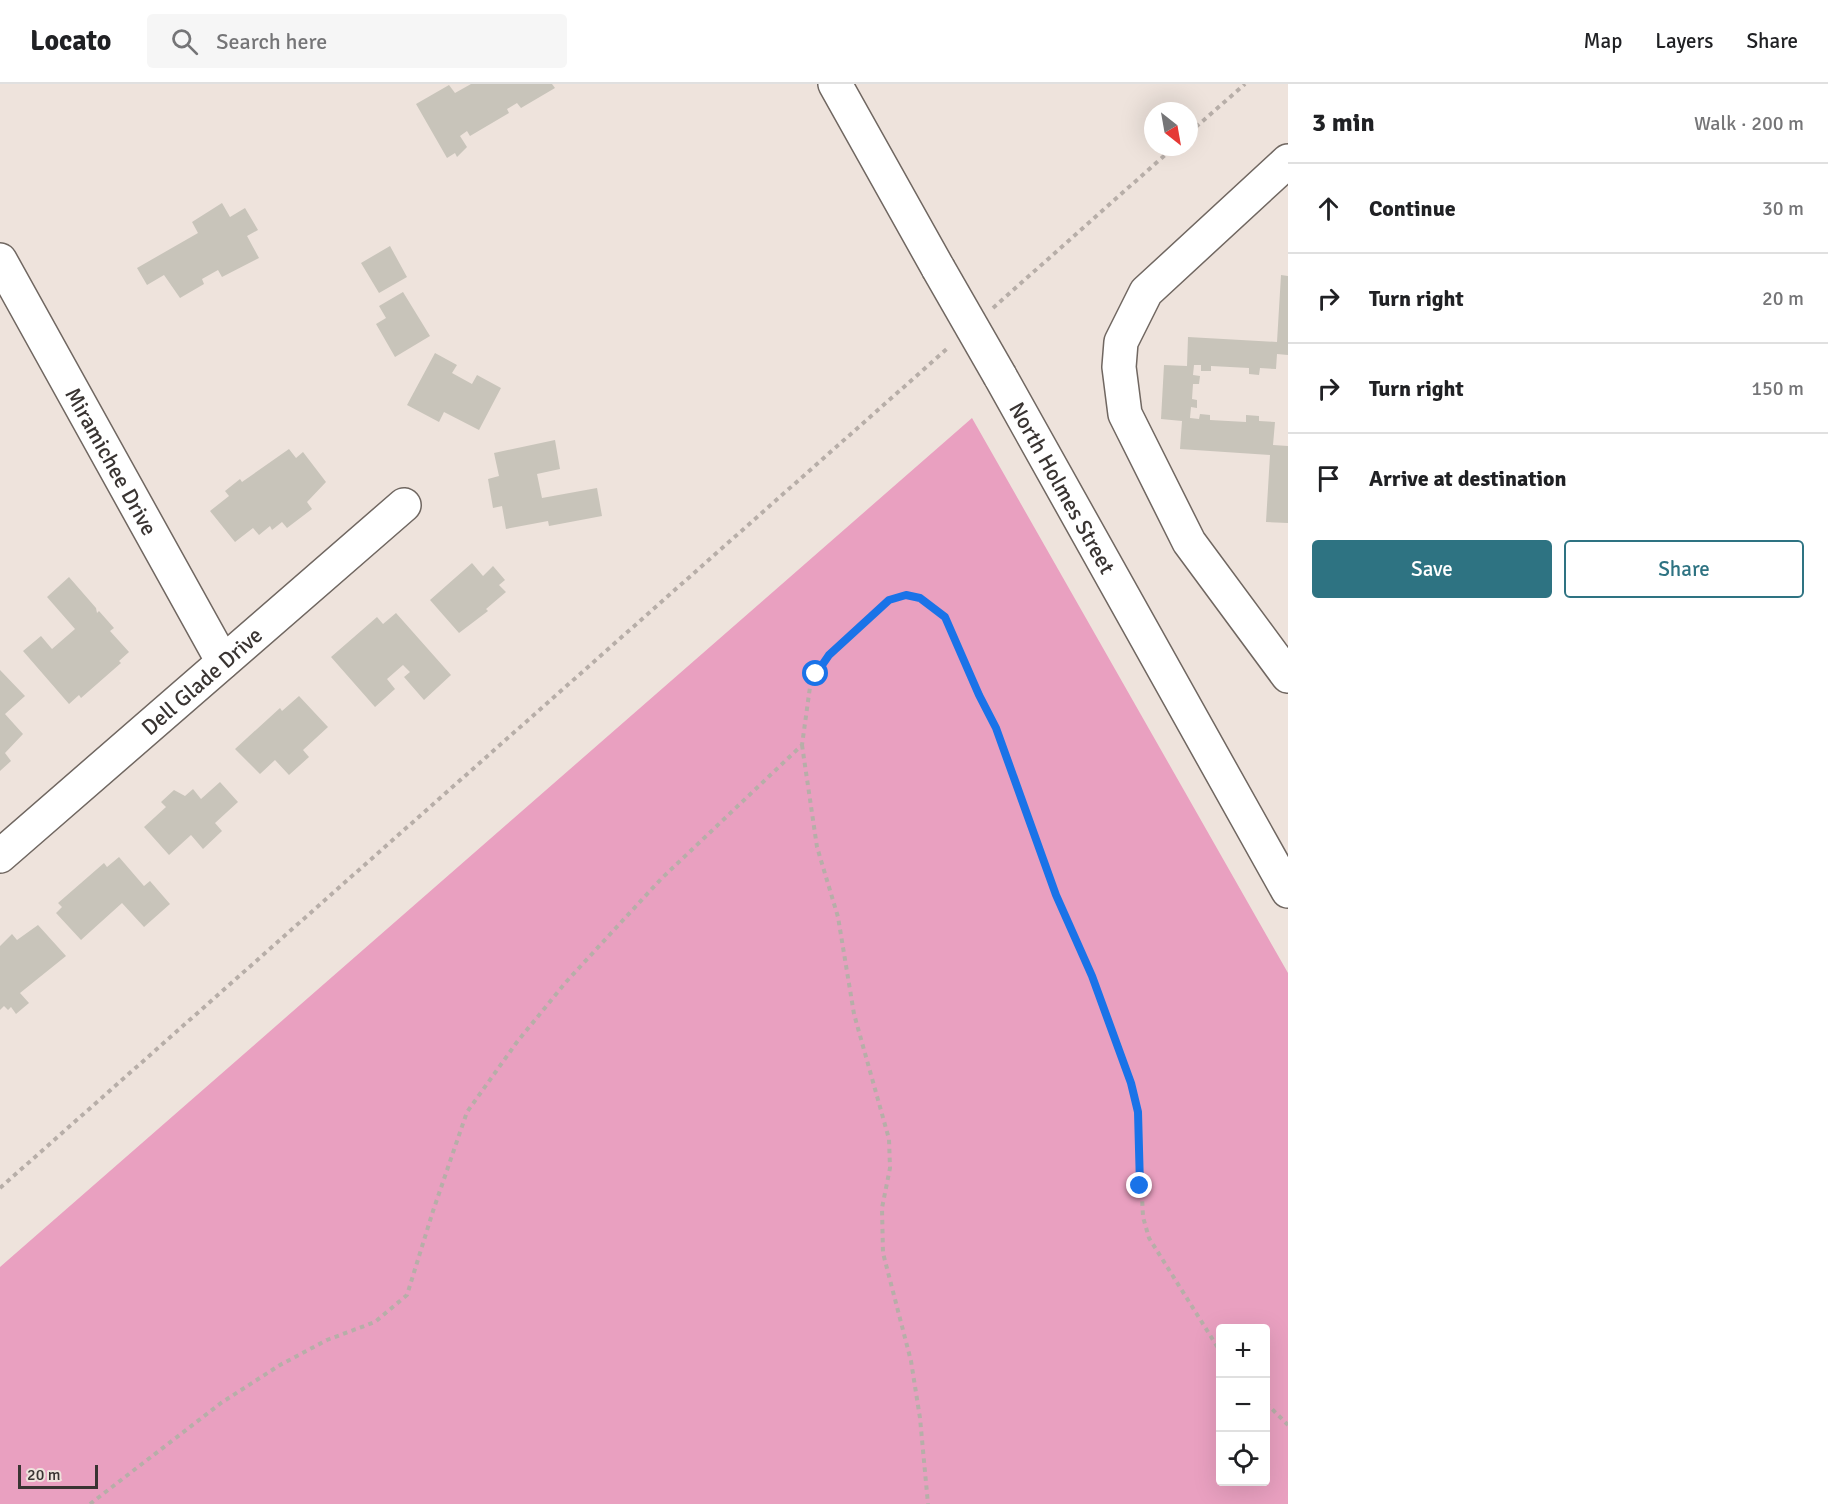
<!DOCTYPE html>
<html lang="en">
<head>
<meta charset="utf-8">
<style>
  :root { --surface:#fff; --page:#f6f6f6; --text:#202124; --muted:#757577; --line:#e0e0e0; --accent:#2e7382 }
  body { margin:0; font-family:Signika,sans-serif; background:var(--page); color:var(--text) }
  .controls { position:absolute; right:18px; bottom:18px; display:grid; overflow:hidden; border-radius:6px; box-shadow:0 6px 24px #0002 }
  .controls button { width:54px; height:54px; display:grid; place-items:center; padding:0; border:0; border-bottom:2px solid var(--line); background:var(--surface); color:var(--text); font:30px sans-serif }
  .compass { position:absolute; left:1144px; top:18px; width:54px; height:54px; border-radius:50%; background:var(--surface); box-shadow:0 6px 24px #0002; rotate:149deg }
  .scale { position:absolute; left:18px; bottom:15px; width:80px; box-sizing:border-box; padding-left:6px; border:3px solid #393432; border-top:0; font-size:16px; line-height:21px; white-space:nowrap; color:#393432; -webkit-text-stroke:4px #eee3dc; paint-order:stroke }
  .stop { position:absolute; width:18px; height:18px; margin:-14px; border:4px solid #1a73e8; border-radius:50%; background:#fff }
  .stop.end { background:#1a73e8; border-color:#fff; box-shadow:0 2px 6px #0008 }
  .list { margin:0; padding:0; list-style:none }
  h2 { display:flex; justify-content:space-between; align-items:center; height:78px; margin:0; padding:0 24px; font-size:26px }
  h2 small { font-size:20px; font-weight:400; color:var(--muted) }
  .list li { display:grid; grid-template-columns:39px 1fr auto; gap:18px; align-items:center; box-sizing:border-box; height:90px; padding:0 24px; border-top:2px solid var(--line) }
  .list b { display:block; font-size:22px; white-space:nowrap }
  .list em { font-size:20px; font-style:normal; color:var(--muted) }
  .actions { display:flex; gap:12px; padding:18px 24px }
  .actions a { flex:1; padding:14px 0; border:2px solid var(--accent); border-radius:6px; text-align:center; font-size:21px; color:var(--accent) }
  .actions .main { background:var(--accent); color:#fff }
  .icon { flex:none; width:33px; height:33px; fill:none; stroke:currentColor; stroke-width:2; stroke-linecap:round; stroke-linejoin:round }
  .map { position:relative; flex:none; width:1288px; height:1420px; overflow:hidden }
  header { display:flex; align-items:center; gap:36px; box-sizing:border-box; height:84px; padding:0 30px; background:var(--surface); border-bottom:2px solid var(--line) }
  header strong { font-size:28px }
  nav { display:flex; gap:33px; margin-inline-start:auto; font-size:21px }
  .search { width:420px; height:54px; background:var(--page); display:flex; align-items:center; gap:15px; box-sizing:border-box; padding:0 21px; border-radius:6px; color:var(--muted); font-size:22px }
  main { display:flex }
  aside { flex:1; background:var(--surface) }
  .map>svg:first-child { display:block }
</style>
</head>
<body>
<header>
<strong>Locato</strong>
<div class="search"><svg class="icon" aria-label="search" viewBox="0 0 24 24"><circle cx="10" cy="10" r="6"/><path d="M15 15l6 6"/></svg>Search here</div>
<nav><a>Map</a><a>Layers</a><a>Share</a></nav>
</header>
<main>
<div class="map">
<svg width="1288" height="1420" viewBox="0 0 1288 1420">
  <rect width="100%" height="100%" fill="#eee3dc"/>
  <path fill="#e9a0c0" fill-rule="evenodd" d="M972,334L1288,889V1420H0V1183ZM1220,1244H1266V1398H1220Z"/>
  <path fill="#c8c4ba" d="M471,0H552L555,4L521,24L517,19L507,25L509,29L470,52L467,47L460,52L467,63L457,73L455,69L447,74L416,20L449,1L455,9Z
    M222,119L230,133L245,124L258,146L247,152L259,174L222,193L218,186L202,195L204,200L180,214L164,191L147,201L137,184L198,149L192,138Z
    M390,162L407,193L379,209L361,179Z
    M1281,191L1288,192V271L1277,270L1276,285L1260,284L1259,291L1249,290V284L1211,282V287H1201V281H1194L1193,291L1200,292L1199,300H1193L1192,315L1197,316V324L1191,323L1190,334L1199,335L1200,330L1210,331V336L1246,338V331L1259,332V337L1275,338L1273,361L1288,362V439L1266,438L1270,371L1180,365L1182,337L1161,335L1164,281L1187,282L1188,253L1277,258Z
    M403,208L430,252L395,273L376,240L386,234L379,222Z
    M435,269L457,281L452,289L472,300L477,291L501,304L479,346L444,328L439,338L407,321Z
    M555,356L560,385L537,390L542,414L597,404L602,432L549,442L548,437L506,445L502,422L493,424L488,395L499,392L494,369Z
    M289,365L296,374L303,368L326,398L307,418L312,425L287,444L282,438L272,446L270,442L259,451L253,444L235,458L210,427L229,412L225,407L240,395L242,398Z
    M472,479L483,492L493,482L505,496L499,501L506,508L486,525L488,527L459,549L430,516Z
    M69,493L96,524L97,529L99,527L114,544L110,547L129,568L119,577L121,579L81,614L79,611L69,620L23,567L41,552L52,565L75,545L47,513Z
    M396,529L451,591L424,616L404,593L410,588L403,581L387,595L395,605L375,623L331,573L377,533L383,540Z
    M0,586L25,612L5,630L23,650L5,669L11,677L0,687Z
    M299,612L328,643L303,666L309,673L289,691L275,676L260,690L235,665L280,624L282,627Z
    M220,698L238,718L215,739L222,747L203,765L191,751L169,771L144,743L166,723L161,718L174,706L185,712L193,705L201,715Z
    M119,773L144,802L150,797L170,820L144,843L122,819L81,856L56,829L62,823L58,819L104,779L107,783Z
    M38,841L66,872L20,909L29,919L16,930L11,923L8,926L4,922L0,926V862L12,850L17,856Z"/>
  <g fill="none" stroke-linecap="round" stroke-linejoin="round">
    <defs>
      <g id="minor">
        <path d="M1288,77L1146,208L1121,258L1119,283L1125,330L1189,458L1288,592"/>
        <path id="s1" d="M0,176L223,578"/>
        <path id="s2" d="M0,772L404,421"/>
      </g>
      <g id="major">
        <path d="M835,0L938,184"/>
        <path id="s3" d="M1000,292L1288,807"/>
      </g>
    </defs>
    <use href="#minor" stroke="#706761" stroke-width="36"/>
    <use href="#major" stroke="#706761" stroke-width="36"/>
    <path stroke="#b7aea8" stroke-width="4" stroke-dasharray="4.5 4.5" stroke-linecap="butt" d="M1189,49L1245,0
      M993,224L1174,63
      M802,661L817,763L838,833L854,930L889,1055L890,1084L882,1124L883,1169L911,1277L920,1334L928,1420
      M0,1104L949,263
      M1266,1319L1288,1341
      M90,1420L221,1319L280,1281L327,1256L375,1238L407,1211L433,1127L467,1028L517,958L566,898L661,795L802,661L810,603L815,590L829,571L865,537L889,516L906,511L920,514L945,533L996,644L1056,811L1092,892L1131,999L1138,1028L1143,1133L1149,1154L1220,1267"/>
    <use href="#minor" stroke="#fff" stroke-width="33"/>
    <use href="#major" stroke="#fff" stroke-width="33"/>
    <defs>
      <path id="major-bridge" d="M938,184L1000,292"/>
    </defs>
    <use href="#major-bridge" stroke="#706761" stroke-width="36" stroke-linecap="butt"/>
    <use href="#major-bridge" stroke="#fff" stroke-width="33"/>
  </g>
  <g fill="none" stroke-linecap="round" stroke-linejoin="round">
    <path stroke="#1a73e8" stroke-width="8" d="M816,590L829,571L889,516L906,511L920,514L945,533L979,611L996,644L1056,811L1092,892L1131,999L1138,1028L1140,1102"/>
  </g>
  <g text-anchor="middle" stroke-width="4.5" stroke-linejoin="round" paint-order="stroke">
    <g font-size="22" fill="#393432" stroke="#eee3dc">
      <text dy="8" stroke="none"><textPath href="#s1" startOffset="230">Miramichee Drive</textPath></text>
      <text dy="8" stroke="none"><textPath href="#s3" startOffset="128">North Holmes Street</textPath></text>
      <text dy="8" stroke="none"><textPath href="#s2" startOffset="267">Dell Glade Drive</textPath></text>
    </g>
  </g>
</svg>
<div class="controls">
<button>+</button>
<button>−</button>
<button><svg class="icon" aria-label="locate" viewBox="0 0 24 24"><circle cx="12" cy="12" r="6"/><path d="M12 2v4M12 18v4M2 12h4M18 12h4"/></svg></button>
</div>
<svg class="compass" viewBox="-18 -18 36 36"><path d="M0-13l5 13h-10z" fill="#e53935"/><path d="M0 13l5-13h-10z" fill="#757577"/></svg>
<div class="scale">20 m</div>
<div class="stop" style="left:816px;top:590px"></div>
<div class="stop end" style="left:1140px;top:1102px"></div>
</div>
<aside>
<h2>3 min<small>Walk · 200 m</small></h2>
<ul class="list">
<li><svg class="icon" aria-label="ahead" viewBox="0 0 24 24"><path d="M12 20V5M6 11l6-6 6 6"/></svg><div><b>Continue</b></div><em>30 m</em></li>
<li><svg class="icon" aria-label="right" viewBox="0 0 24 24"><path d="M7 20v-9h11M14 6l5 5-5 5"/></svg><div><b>Turn right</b></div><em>20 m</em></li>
<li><svg class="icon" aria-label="right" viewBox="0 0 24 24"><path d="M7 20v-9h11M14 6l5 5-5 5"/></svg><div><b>Turn right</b></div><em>150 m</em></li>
<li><svg class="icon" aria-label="arrive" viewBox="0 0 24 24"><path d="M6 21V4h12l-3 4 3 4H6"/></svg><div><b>Arrive at destination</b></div></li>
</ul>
<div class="actions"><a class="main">Save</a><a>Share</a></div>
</aside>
</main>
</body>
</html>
